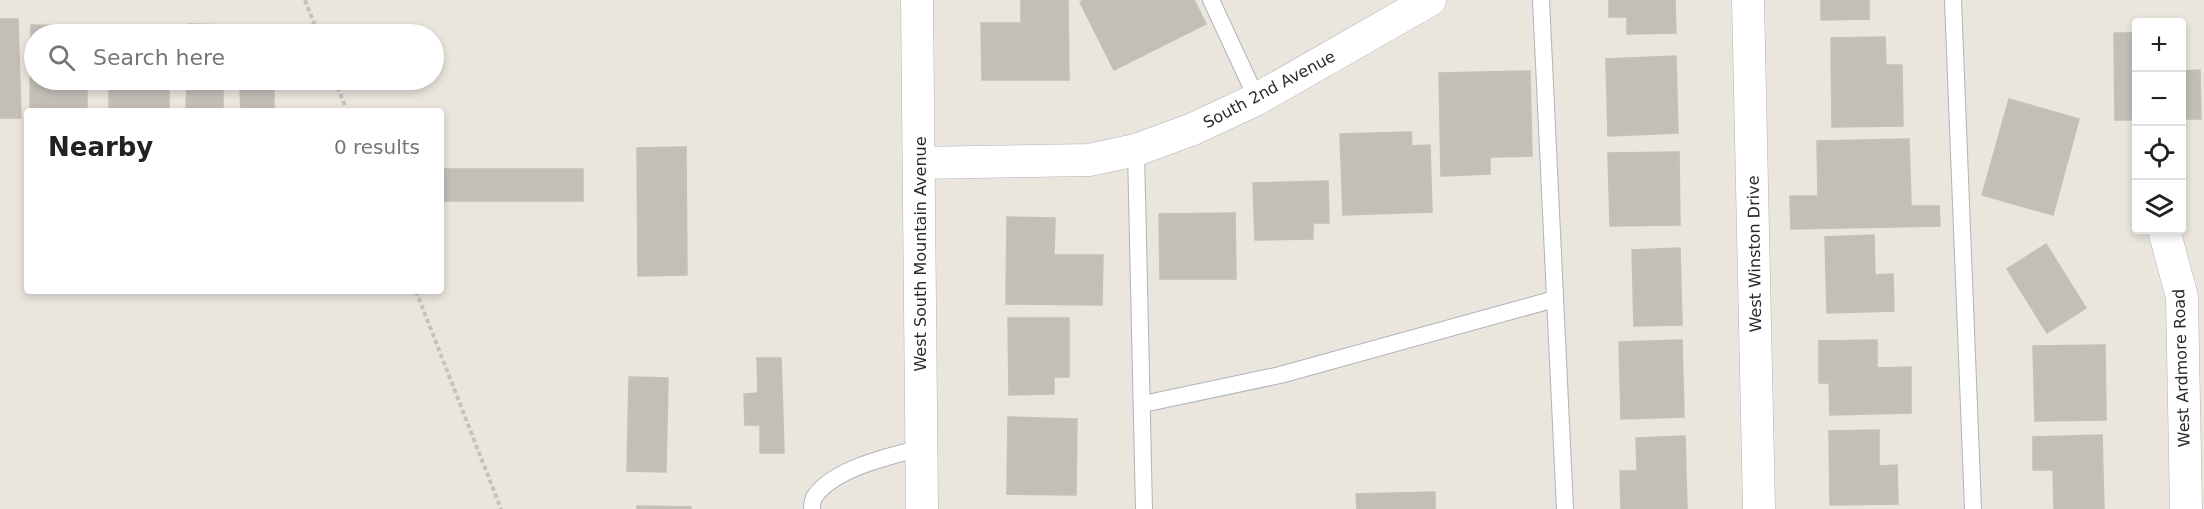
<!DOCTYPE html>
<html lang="en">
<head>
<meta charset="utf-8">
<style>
  :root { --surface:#fff; --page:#f2f2f2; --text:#222; --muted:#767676; --line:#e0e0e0 }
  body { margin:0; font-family:"DejaVu Sans",sans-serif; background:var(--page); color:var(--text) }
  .controls { position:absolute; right:18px; top:18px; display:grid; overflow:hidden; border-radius:6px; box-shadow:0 3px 9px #0003 }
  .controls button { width:54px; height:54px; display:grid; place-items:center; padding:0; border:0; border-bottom:2px solid var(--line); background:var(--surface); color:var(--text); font:30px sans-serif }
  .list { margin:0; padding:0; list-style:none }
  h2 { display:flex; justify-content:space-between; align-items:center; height:78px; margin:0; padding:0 24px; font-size:26px }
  h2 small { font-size:20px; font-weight:400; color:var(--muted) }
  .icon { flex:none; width:33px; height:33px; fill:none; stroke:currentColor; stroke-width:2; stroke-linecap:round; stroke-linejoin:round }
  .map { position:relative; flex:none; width:2204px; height:509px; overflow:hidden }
  .search { position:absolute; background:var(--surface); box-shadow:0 3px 9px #0003; left:24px; top:24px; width:420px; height:66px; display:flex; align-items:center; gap:15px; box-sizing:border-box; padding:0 21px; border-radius:33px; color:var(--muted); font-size:22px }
  .panel { position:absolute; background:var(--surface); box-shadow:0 3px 9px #0003; left:24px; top:108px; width:420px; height:186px; border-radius:6px }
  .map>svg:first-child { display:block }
</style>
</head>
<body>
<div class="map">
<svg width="2204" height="509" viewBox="0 0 2204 509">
  <rect width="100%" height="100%" fill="#eae5dd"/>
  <path fill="#c3bfb8" stroke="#c5c0b7" stroke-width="1.5" d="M1021,0H1068L1069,80H982L981,23H1021Z
    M1084,0H1194L1206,24L1114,70L1080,2Z
    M1609,0H1675L1676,33L1627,34V17H1609Z
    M1821,0H1869V19L1821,20Z
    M0,19H18L21,118H0Z
    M188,24L232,25V34H187Z
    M31,25L88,26V34H34V80H87V111H30Z
    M2114,33H2136V120H2115Z
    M1885,37L1886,65H1902L1903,126L1832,127L1831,38Z
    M1676,56L1678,133L1608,136L1606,59Z
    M2200,70L2201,119H2182V71Z
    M1530,71L1532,156L1490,157V174L1441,176L1439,73Z
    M109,80H169V111H109Z
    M187,80H223V111H186Z
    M274,88V111H241L240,89Z
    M2009,99L2079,119L2053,215L1982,195Z
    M1411,132L1412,146L1430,145L1432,212L1343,215L1340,134Z
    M1909,139L1911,206H1939L1940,226L1791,229L1790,196H1818L1817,141Z
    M686,147L687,275L638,276L637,148Z
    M1679,152L1680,225L1610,226L1608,153Z
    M441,169H583V201H441Z
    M1328,181L1329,223H1313V239L1255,240L1253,183Z
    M1235,213L1236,279H1160L1159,214Z
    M1007,217L1055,218L1054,255H1103L1102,305L1006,304Z
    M1874,235L1875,275L1893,274L1894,311L1827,313L1825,237Z
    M2046,244L2086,308L2047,333L2007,269Z
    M1680,248L1682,325L1634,326L1632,250Z
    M1008,318H1069V377H1054V394L1009,395Z
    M1682,340L1684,417L1621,419L1619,342Z
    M1877,340V368L1911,367V413L1830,415L1829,383H1819V341Z
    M2105,345L2106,420L2035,421L2033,346Z
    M757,358H781L784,453H760V425H745L744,394L758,393Z
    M629,377L668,378L666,472L627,471Z
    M1008,417L1077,419L1076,495L1007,494Z
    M1879,430V466L1897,465L1898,504L1830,505L1829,431Z
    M2102,435L2104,509H2054L2053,470H2033V437Z
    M1685,436L1687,509H1621L1620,471H1637L1636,438Z
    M1435,492V509H1357L1356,494Z
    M637,506L691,507V509H637Z"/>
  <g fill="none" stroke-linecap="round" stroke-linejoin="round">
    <defs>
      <path id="lane" d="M1211,0L1257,99
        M1541,0L1565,509
        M1953,0L1973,509
        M1136,150L1144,509
        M1143,404L1280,375L1555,299
        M812,509C812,505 813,499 815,496C835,468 890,456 921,448"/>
      <path id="street" d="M917,0L922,509
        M1748,0L1759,509
        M919,163L1089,160L1136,150L1193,129L1257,99L1430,0
        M2164,230L2182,297L2186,509"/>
    </defs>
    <use href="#lane" stroke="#b0b3bc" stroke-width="18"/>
    <use href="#street" stroke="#b0b3bc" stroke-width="33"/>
    <path stroke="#c3c3c3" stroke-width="4" stroke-dasharray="4.5 3" stroke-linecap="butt" d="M305,0L318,34
      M335,80L347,111
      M416,291L501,509"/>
    <use href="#lane" stroke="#fff" stroke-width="16"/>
    <use href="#street" stroke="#fff" stroke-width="32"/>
  </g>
  <g text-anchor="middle" stroke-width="5" stroke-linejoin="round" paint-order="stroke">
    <g font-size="16" fill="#2a2a2a" stroke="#fff">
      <text transform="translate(1269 89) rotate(-28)" y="6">South 2nd Avenue</text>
      <text transform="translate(920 254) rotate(-90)" y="6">West South Mountain Avenue</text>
      <text transform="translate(1754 254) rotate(-91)" y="6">West Winston Drive</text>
      <text transform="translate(2181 368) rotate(-92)" y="6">West Ardmore Road</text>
    </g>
  </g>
</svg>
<div class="controls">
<button>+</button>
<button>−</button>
<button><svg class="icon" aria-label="locate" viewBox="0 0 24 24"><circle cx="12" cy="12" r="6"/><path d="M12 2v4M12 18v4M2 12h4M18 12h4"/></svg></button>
<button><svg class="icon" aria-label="layers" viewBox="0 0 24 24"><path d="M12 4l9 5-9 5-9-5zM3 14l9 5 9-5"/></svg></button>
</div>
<div class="search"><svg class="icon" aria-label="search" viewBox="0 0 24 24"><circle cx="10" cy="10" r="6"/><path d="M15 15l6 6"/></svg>Search here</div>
<section class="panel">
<h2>Nearby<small>0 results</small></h2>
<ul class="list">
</ul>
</section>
</div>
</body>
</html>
